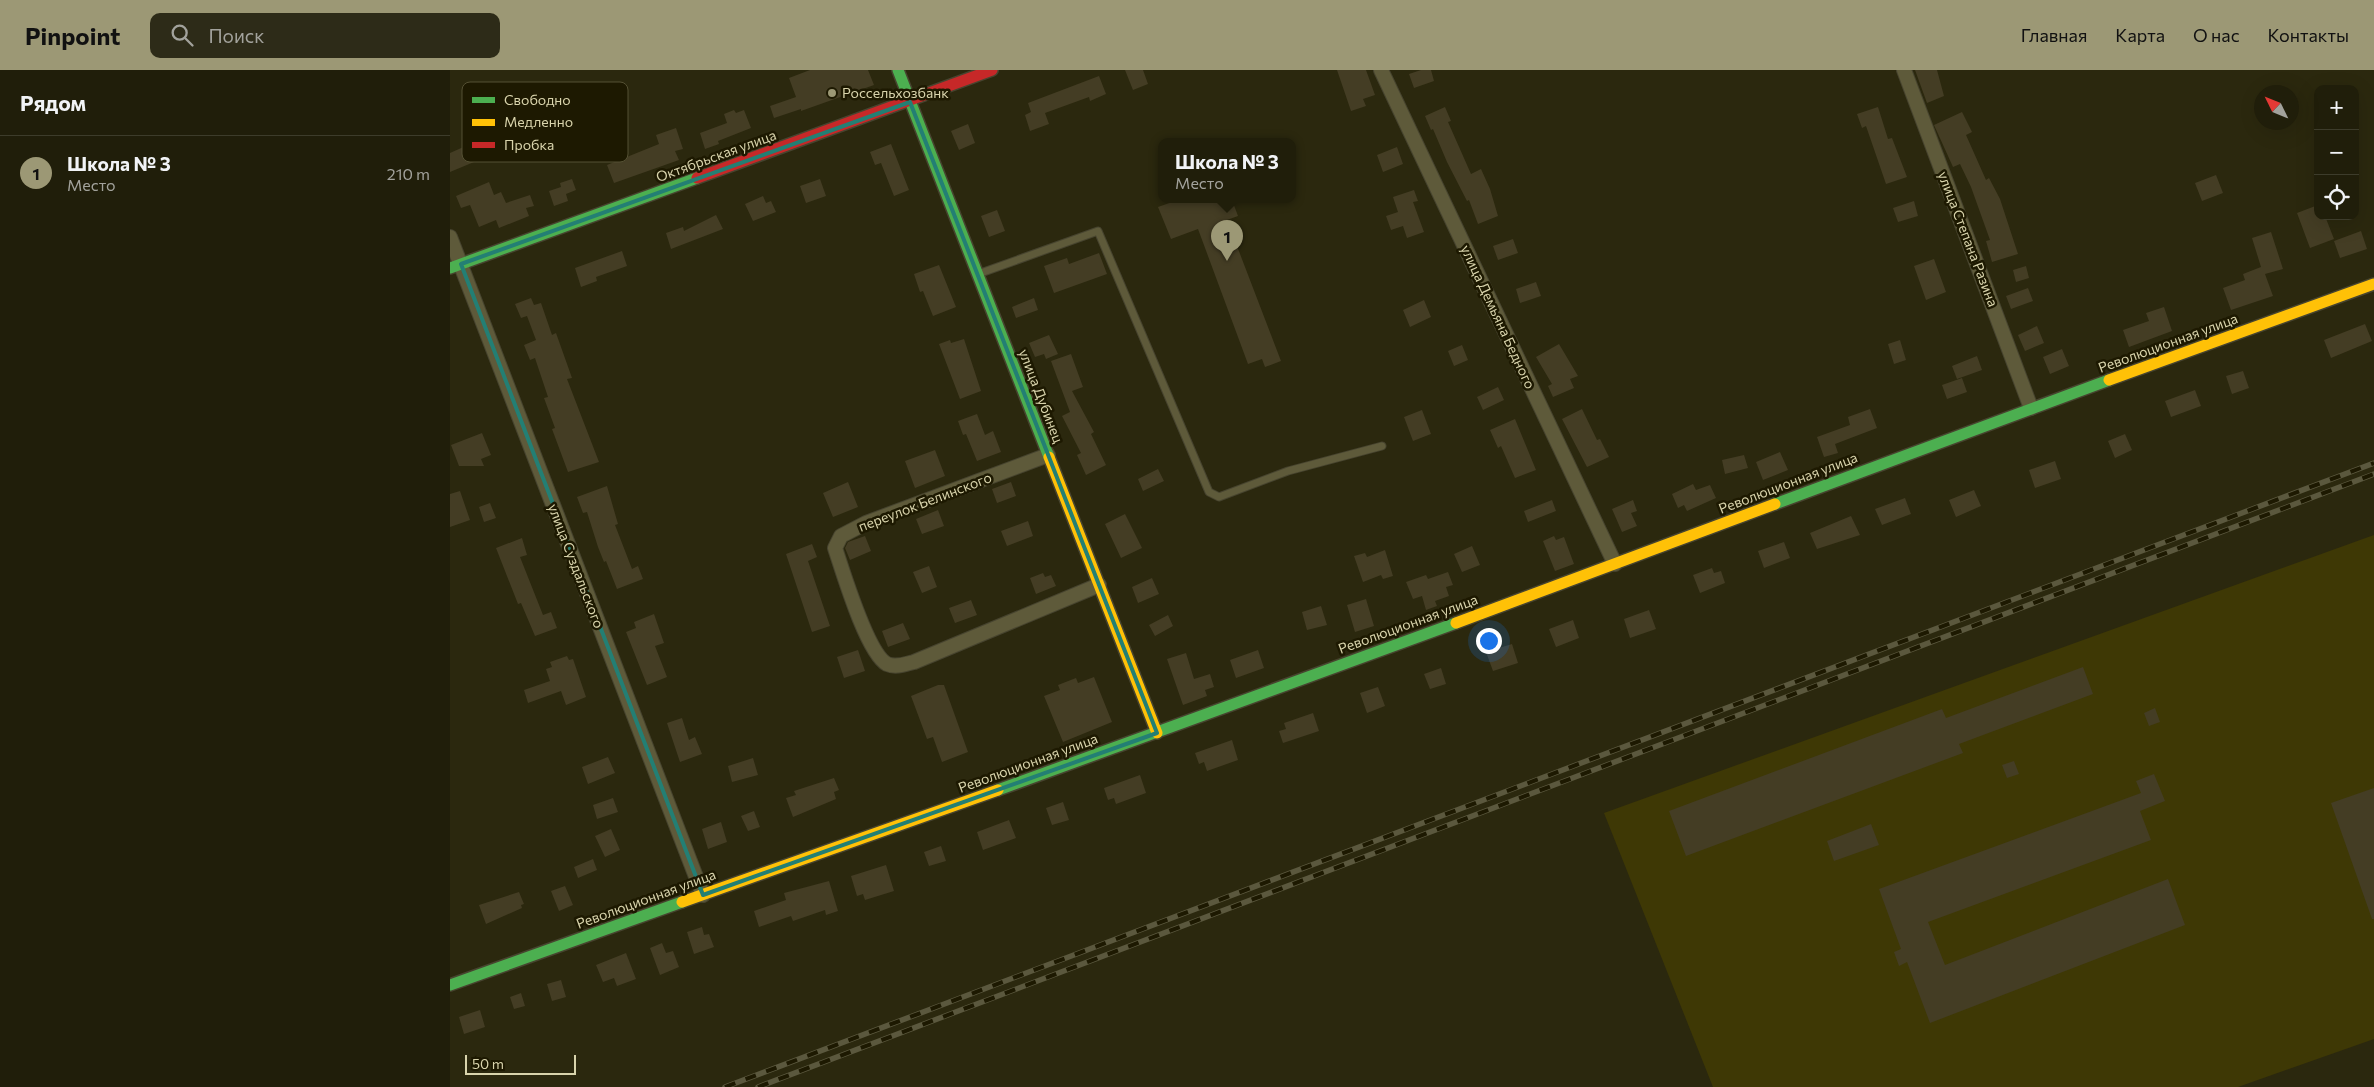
<!DOCTYPE html>
<html lang="ru">
<head>
<meta charset="utf-8">
<style>
  :root { --surface:#201e0a; --page:#2d2b18; --text:#f1f3f6; --muted:#a2a29c; --line:#3d3c2b; --accent:#9c9875 }
  body { margin:0; font-family:Commissioner,sans-serif; background:var(--page); color:var(--text) }
  .controls { position:absolute; right:15px; top:15px; display:grid; overflow:hidden; border-radius:10px; box-shadow:0 5px 20px #0002 }
  .controls button { width:45px; height:45px; display:grid; place-items:center; padding:0; border:0; border-bottom:1px solid var(--line); background:var(--surface); color:var(--text); font:25px sans-serif }
  .compass { position:absolute; left:1804px; top:15px; width:45px; height:45px; border-radius:50%; background:var(--surface); box-shadow:0 5px 20px #0002; rotate:313deg }
  .scale { position:absolute; left:15px; bottom:12px; width:111px; box-sizing:border-box; padding-left:5px; border:2px solid #d9d4ac; border-top:0; font-size:14px; line-height:18px; white-space:nowrap; color:#d9d4ac; -webkit-text-stroke:4px #1d1901; paint-order:stroke }
  .you { position:absolute; left:1038px; top:570px; width:18px; height:18px; margin:-12px; border:4px solid #fff; border-radius:50%; background:#1a73e8; box-shadow:0 0 0 8px #1a73e833 }
  .badge { display:grid; place-items:center; width:32px; height:32px; border-radius:50%; background:var(--accent); color:#111; font-size:16px; font-weight:700 }
  .pin { position:absolute; translate:-50% -41px; filter:drop-shadow(0 1px 2px #0008) }
  .pin::after { content:''; position:absolute; top:26px; width:18px; height:15px; background:inherit; clip-path:polygon(0 0,100% 0,50% 100%) }
  .popup { position:absolute; left:708px; top:68px; width:138px; height:65px; box-sizing:border-box; display:grid; place-content:center; border-radius:10px; background:var(--surface); filter:drop-shadow(0 1px 4px #0005); font-size:16px; white-space:nowrap; color:var(--muted) }
  .popup b { font-size:19px; color:var(--text) }
  .popup::after { content:''; position:absolute; left:50%; top:100%; margin-left:-10px; border:10px solid transparent; border-top-color:var(--surface) }
  .list { margin:0; padding:0; list-style:none }
  h2 { display:flex; justify-content:space-between; align-items:center; height:65px; margin:0; padding:0 20px; font-size:21px }
  h2 small { font-size:16px; font-weight:400; color:var(--muted) }
  .list li { display:grid; grid-template-columns:32px 1fr auto; gap:15px; align-items:center; box-sizing:border-box; height:75px; padding:0 20px; border-top:1px solid var(--line) }
  .list b { display:block; font-size:19px; white-space:nowrap }
  .list p { margin:0; font-size:16px; white-space:nowrap; color:var(--muted) }
  .list em { font-size:16px; font-style:normal; color:var(--muted) }
  .icon { flex:none; width:28px; height:28px; fill:none; stroke:currentColor; stroke-width:2; stroke-linecap:round; stroke-linejoin:round }
  .map { position:relative; flex:none; width:1924px; height:1017px; overflow:hidden }
  header { display:flex; align-items:center; gap:30px; box-sizing:border-box; height:70px; padding:0 25px; background:var(--accent); color:#111 }
  header strong { font-size:24px }
  nav { display:flex; gap:28px; margin-inline-start:auto; font-size:18px }
  .search { width:350px; height:45px; background:var(--page); display:flex; align-items:center; gap:12px; box-sizing:border-box; padding:0 18px; border-radius:10px; color:var(--muted); font-size:19px }
  main { display:flex }
  aside { flex:1; background:var(--surface) }
  .map>svg:first-child { display:block }
</style>
</head>
<body>
<header>
<strong>Pinpoint</strong>
<div class="search"><svg class="icon" aria-label="search" viewBox="0 0 24 24"><circle cx="10" cy="10" r="6"/><path d="M15 15l6 6"/></svg>Поиск</div>
<nav><a>Главная</a><a>Карта</a><a>О нас</a><a>Контакты</a></nav>
</header>
<main>
<aside>
<h2>Рядом<small></small></h2>
<ul class="list">
<li><span class="badge">1</span><div><b>Школа № 3</b><p>Место</p></div><em>210 m</em></li>
</ul>
</aside>
<div class="map">
<svg width="1924" height="1017" viewBox="0 0 1924 1017">
  <rect width="100%" height="100%" fill="#2b280e"/>
  <path fill="#3e3805" d="M1924,465V969L1788,1017H1263L1154,743Z"/>
  <path fill="#443d24" d="M360,0H418L424,15L351,41V39L324,48L320,36L346,27L339,8Z
    M675,0H693L698,14L683,20Z
    M887,0H916L925,25L913,29L916,36L901,41Z
    M971,0H981L984,11L964,18L959,4Z
    M1465,0H1487L1494,26L1477,33Z
    M649,6L656,24L640,31L639,27L595,43L599,54L580,61L575,45L581,42L578,33Z
    M995,37L1001,51L998,52L1021,104L1031,99L1040,119L1048,146L1028,154L1019,130L1017,131L997,92L983,59L981,60L975,46Z
    M1428,37L1438,69L1442,68L1457,107L1436,114L1416,56L1412,58L1407,44Z
    M284,40L286,43L294,40L301,58L268,71L269,74L255,79L250,63L277,53L274,44Z
    M1512,42L1522,62L1516,65L1536,110L1539,108L1550,129L1568,184L1542,192L1536,171L1540,170L1521,117L1510,94L1503,97L1484,55Z
    M518,54L525,73L509,80L501,61Z
    M226,58L233,79L225,81L229,90L164,113L157,95L209,74L206,65Z
    M441,74L459,120L444,126L431,93L425,95L420,82Z
    M18,75L24,92L0,102V83Z
    M947,77L953,94L933,102L927,85Z
    M1766,105L1773,123L1752,131L1745,113Z
    M122,109L126,120L116,124L118,131L104,136L99,121L111,117L110,113Z
    M370,109L376,126L356,133L350,116Z
    M39,112L44,125L51,122L56,133L80,125L84,136L76,138L79,146L49,158L46,150L29,157L20,135L11,138L6,126Z
    M964,120L968,131L963,132L974,162L957,168L953,156L941,160L936,146L948,142L943,127Z
    M313,126L316,133L321,131L326,142L303,151L295,134Z
    M728,130H782L788,146L777,150L831,291L815,297L812,289L798,294L748,159L721,169L708,137Z
    M1464,131L1468,146L1448,152L1443,138Z
    M1868,135V146H1875L1884,169L1860,178L1847,143Z
    M547,140L555,161L539,167L531,146Z
    M266,145L273,159L221,179L216,163L233,157L234,161Z
    M1911,161L1917,179L1890,188L1884,171Z
    M1821,162L1833,199L1815,204L1823,226L1781,240L1773,218L1795,210L1793,204L1811,197L1802,168Z
    M1063,169L1068,183L1048,190L1043,176Z
    M172,181L177,196L146,207L147,211L131,217L125,198Z
    M649,183L657,204L604,223L594,196L617,188L619,194Z
    M1484,189L1496,222L1476,230L1464,196Z
    M489,195L506,237L483,246L473,221L470,222L464,204Z
    M1576,196L1579,208L1566,212L1563,200Z
    M1086,212L1091,226L1070,233L1066,219Z
    M1578,218L1583,231L1561,239L1556,226Z
    M81,228L84,235L91,233L102,265L106,263L122,308L117,309L149,392L118,402L102,359L105,358L94,328L98,327L85,288L80,290L74,275L86,270L77,246L71,248L65,234Z
    M584,228L588,240L566,248L562,237Z
    M974,230L981,247L960,257L953,240Z
    M1714,237L1722,261L1679,277L1673,260L1699,251L1696,243Z
    M1915,254L1922,271L1881,288L1874,270Z
    M1587,256L1594,273L1575,281L1568,265Z
    M599,265L608,284L596,289L594,284L585,287L579,273Z
    M514,269L531,321L510,329L489,274L500,270L501,273Z
    M1450,270L1456,290L1444,294L1438,274Z
    M1109,274L1128,306L1120,309L1124,318L1103,327L1098,316L1102,314L1086,287Z
    M1012,275L1018,290L1004,296L998,281Z
    M1612,279L1619,296L1600,304L1593,287Z
    M621,284L633,317L622,321L644,362L641,364L656,395L636,405L627,385L631,383L612,346L620,342L601,291Z
    M1527,286L1532,300L1507,309L1502,296Z
    M1793,301L1799,318L1782,324L1776,306Z
    M1512,308L1517,322L1497,329L1492,315Z
    M1048,317L1054,330L1033,340L1027,327Z
    M1745,320L1751,336L1721,347L1715,331Z
    M1132,339L1147,370L1150,369L1159,387L1137,397L1112,349Z
    M1420,339L1427,358L1385,374L1388,383L1374,387L1367,367L1400,355L1398,347Z
    M972,340L981,364L963,371L954,347Z
    M527,344L535,365L543,361L551,382L527,391L516,364L513,365L508,351Z
    M1065,349L1086,400L1065,408L1051,376L1048,378L1040,360Z
    M32,363L41,385L31,389L34,396H9L1,375Z
    M1675,364L1682,380L1665,388L1658,371Z
    M485,380L495,406L465,418L455,391Z
    M1330,382L1338,400L1313,410L1306,392Z
    M1294,385L1298,398L1275,404L1272,390Z
    M1605,391L1611,409L1585,418L1579,400Z
    M708,399L714,411L693,421L688,409Z
    M398,412L408,437L383,447L373,423Z
    M561,412L566,426L547,433L542,419Z
    M1243,414L1246,420L1260,415L1266,428L1237,441L1234,435L1228,438L1222,424Z
    M157,416L168,454L165,455L182,499L188,496L193,509L167,519L156,491L154,492L148,477L137,442L133,443L127,427Z
    M1524,420L1531,436L1506,447L1499,430Z
    M10,421L20,450L0,457V424Z
    M1455,428L1461,444L1432,455L1425,439Z
    M1102,430L1106,441L1078,452L1074,441Z
    M1183,430L1187,441L1181,443L1187,456L1172,462L1162,439Z
    M40,433L46,448L34,452L29,437Z
    M488,440L494,456L472,464L466,449Z
    M675,444L692,478L671,488L655,454Z
    M1401,446L1410,465L1367,479L1360,463Z
    M578,451L583,466L557,476L551,461Z
    M415,466L421,481L400,490L395,478L398,472Z
    M1104,466L1106,470L1114,467L1124,494L1105,501L1093,471Z
    M72,468L77,485L70,487L93,545L101,542L107,558L85,566L71,533L68,534L46,478Z
    M1334,472L1340,488L1314,498L1308,481Z
    M362,474L367,487L358,491L380,556L362,562L336,484Z
    M1022,476L1030,495L1012,502L1004,484Z
    M935,480L943,506L933,509L931,505L913,512L904,486L915,483L917,487Z
    M479,496L487,517L472,523L463,502Z
    M1262,498L1264,503L1271,501L1275,513L1250,523L1243,505Z
    M998,502L1003,515L996,517L999,526L985,531L987,536L976,540L972,526L963,529L956,512L976,505L978,509Z
    M593,503L595,507L601,505L606,516L586,524L580,508Z
    M702,508L709,524L688,533L682,517Z
    M916,529L924,556L905,562L897,535Z
    M521,530L527,545L505,553L499,538Z
    M871,536L877,555L857,560L852,542Z
    M1199,540L1206,559L1180,568L1174,549Z
    M204,544L214,573L205,576L217,607L197,615L176,562L186,558L184,552Z
    M718,545L723,556L705,566L699,555Z
    M1123,550L1129,568L1106,577L1099,559Z
    M453,553L460,569L438,577L432,561Z
    M1062,574L1068,593L1043,601L1036,582Z
    M408,580L415,601L394,608L387,587Z
    M808,580L814,598L786,608L780,590Z
    M736,583L744,609L760,604L764,617L755,620L757,626L733,635L717,589Z
    M117,586L119,590L123,589L136,627L116,635L111,621L78,633L74,620L100,611L96,599L102,597L100,592Z
    M1633,597L1643,624L1509,674L1513,683L1236,786L1219,741L1492,639L1496,648Z
    M991,598L996,614L980,619L974,604Z
    M644,607L662,652L613,672L594,626L610,620L608,615L626,608L628,613Z
    M488,615H494L518,682L492,692L483,667L477,669L461,626Z
    M928,617L935,636L917,643L910,623Z
    M1705,638L1710,652L1699,656L1694,643Z
    M863,643L869,661L833,673L829,661L836,659L834,653Z
    M232,648L239,670L245,667L252,684L230,692L217,653Z
    M782,670L788,690L757,701L754,692L749,694L745,683Z
    M158,687L165,703L138,714L132,697Z
    M303,688L308,705L282,712L278,696Z
    M1564,691L1569,704L1557,708L1552,695Z
    M1704,704L1715,731L1690,741L1701,770L1478,852L1495,895L1718,809L1735,855L1480,953L1457,892L1449,896L1444,882L1451,879L1429,819L1691,723L1686,711Z
    M690,705L696,723L666,734L664,728L658,730L654,718Z
    M384,708L389,720L384,722L386,729L343,747L336,728L346,725L344,721Z
    M1924,718V849H1922L1881,733Z
    M163,728L168,742L147,749L143,735Z
    M613,732L619,750L602,755L596,738Z
    M304,741L310,757L298,761L291,746Z
    M559,750L566,768L533,780L527,762Z
    M271,752L277,772L258,779L252,759Z
    M1421,754L1429,775L1384,791L1377,771Z
    M161,759L170,780L155,787L145,766Z
    M491,776L496,791L479,796L474,782Z
    M143,789L147,800L128,808L124,797Z
    M436,795L444,821L415,830L413,824L407,826L401,806Z
    M379,811L388,841L376,845L375,840L343,851L341,846L309,857L304,841L336,830L334,823Z
    M115,816L123,835L109,841L101,821Z
    M69,822L74,834L71,835L72,838L36,854L29,835Z
    M252,857L254,865L259,864L264,877L244,884L237,862Z
    M212,873L216,883L223,881L229,897L210,905L200,878Z
    M176,883L186,909L167,916L164,908L153,912L146,895Z
    M111,910L116,927L102,931L97,914Z
    M71,923L75,936L64,939L60,927Z
    M30,940L35,957L14,964L9,947Z"/>
  <g fill="none" stroke-linecap="round" stroke-linejoin="round">
    <defs>
      <path id="lane" d="M528,204L648,161L759,422L769,427L838,401L932,376"/>
      <path id="street" d="M931,0L1165,494
        M1454,0L1581,338
        M0,167L253,825
        M598,385L416,453L391,466L385,478C393,502 417,583 437,594C446,598 455,594 464,592L649,515"/>
      <path id="fast" d="M448,0L599,387
        M0,198L247,108
        M1325,434L1659,310
        M548,720L1006,553
        M0,915L232,832"/>
      <path id="slow" d="M1659,310L1924,214
        M599,387L707,663
        M1006,553L1325,434
        M232,832L548,720"/>
      <path id="jam" d="M247,108L542,0"/>
    </defs>
    <use href="#lane" stroke="#47442f" stroke-width="9"/>
    <use href="#street" stroke="#47442f" stroke-width="16"/>
    <use href="#fast" stroke="#47442f" stroke-width="14"/>
    <use href="#slow" stroke="#47442f" stroke-width="14"/>
    <use href="#jam" stroke="#47442f" stroke-width="14"/>
    <use href="#lane" stroke="#5e5a3a" stroke-width="7"/>
    <use href="#street" stroke="#5e5a3a" stroke-width="14"/>
    <use href="#fast" stroke="#4caf50" stroke-width="11"/>
    <use href="#slow" stroke="#ffc107" stroke-width="11"/>
    <use href="#jam" stroke="#c62828" stroke-width="11"/>
    <defs>
      <path id="rail" d="M275,1017L1924,393
        M308,1017L1924,404"/>
    </defs>
    <use href="#rail" stroke="#5b583e" stroke-width="5.5"/>
    <use href="#rail" stroke="#1d1901" stroke-width="4" stroke-dasharray="11" stroke-linecap="butt"/>
  </g>
  <path fill="none" stroke="#237f74" stroke-width="4" stroke-linejoin="round" d="M460,32L707,663L253,825L11,194Z"/>
  <circle fill="#9c9875" stroke="#1d1901" stroke-width="2" cx="382" cy="23" r="5"/>
  <g text-anchor="middle" stroke-width="5" stroke-linejoin="round" paint-order="stroke">
    <g font-size="14" fill="#d9d4ac" stroke="#1d1901" text-anchor="start">
      <text x="392" y="28">Россельхозбанк</text>
    </g>
    <g font-size="14" fill="#d9d4ac" stroke="#1d1901">
      <text transform="translate(266 86) rotate(-20)" y="5">Октябрьская улица</text>
      <text transform="translate(1518 169) rotate(69)" y="5">улица Степана Разина</text>
      <text transform="translate(1048 247) rotate(65)" y="5">улица Демьяна Бедного</text>
      <text transform="translate(1718 273) rotate(-20)" y="5">Революционная улица</text>
      <text transform="translate(591 326) rotate(69)" y="5">улица Дубинец</text>
      <text transform="translate(1338 413) rotate(-21)" y="5">Революционная улица</text>
      <text transform="translate(475 432) rotate(-21)" y="5">переулок Белинского</text>
      <text transform="translate(126 496) rotate(69)" y="5">улица Суздальского</text>
      <text transform="translate(958 554) rotate(-20)" y="5">Революционная улица</text>
      <text transform="translate(578 693) rotate(-20)" y="5">Революционная улица</text>
      <text transform="translate(196 829) rotate(-20)" y="5">Революционная улица</text>
    </g>
  </g>
  <rect x="12" y="12" width="166" height="80" rx="8" fill="#1d1901" stroke="#555134" stroke-width="1"/>
  <rect x="22" y="27" width="23" height="6" fill="#4caf50"/>
  <rect x="22" y="49" width="23" height="7" fill="#ffc107"/>
  <rect x="22" y="72" width="23" height="6" fill="#c62828"/>
  <g font-size="14" fill="#d9d4ac">
    <text x="54" y="35">Свободно</text>
    <text x="54" y="57">Медленно</text>
    <text x="54" y="80">Пробка</text>
  </g>
</svg>
<div class="controls">
<button>+</button>
<button>−</button>
<button><svg class="icon" aria-label="locate" viewBox="0 0 24 24"><circle cx="12" cy="12" r="6"/><path d="M12 2v4M12 18v4M2 12h4M18 12h4"/></svg></button>
</div>
<svg class="compass" viewBox="-18 -18 36 36"><path d="M0-13l5 13h-10z" fill="#e53935"/><path d="M0 13l5-13h-10z" fill="#a2a29c"/></svg>
<div class="scale">50 m</div>
<div class="you"></div>
<div class="pin badge" style="left:777px;top:191px">1</div>
<div class="popup"><b>Школа № 3</b>Место</div>
</div>
</main>
</body>
</html>
